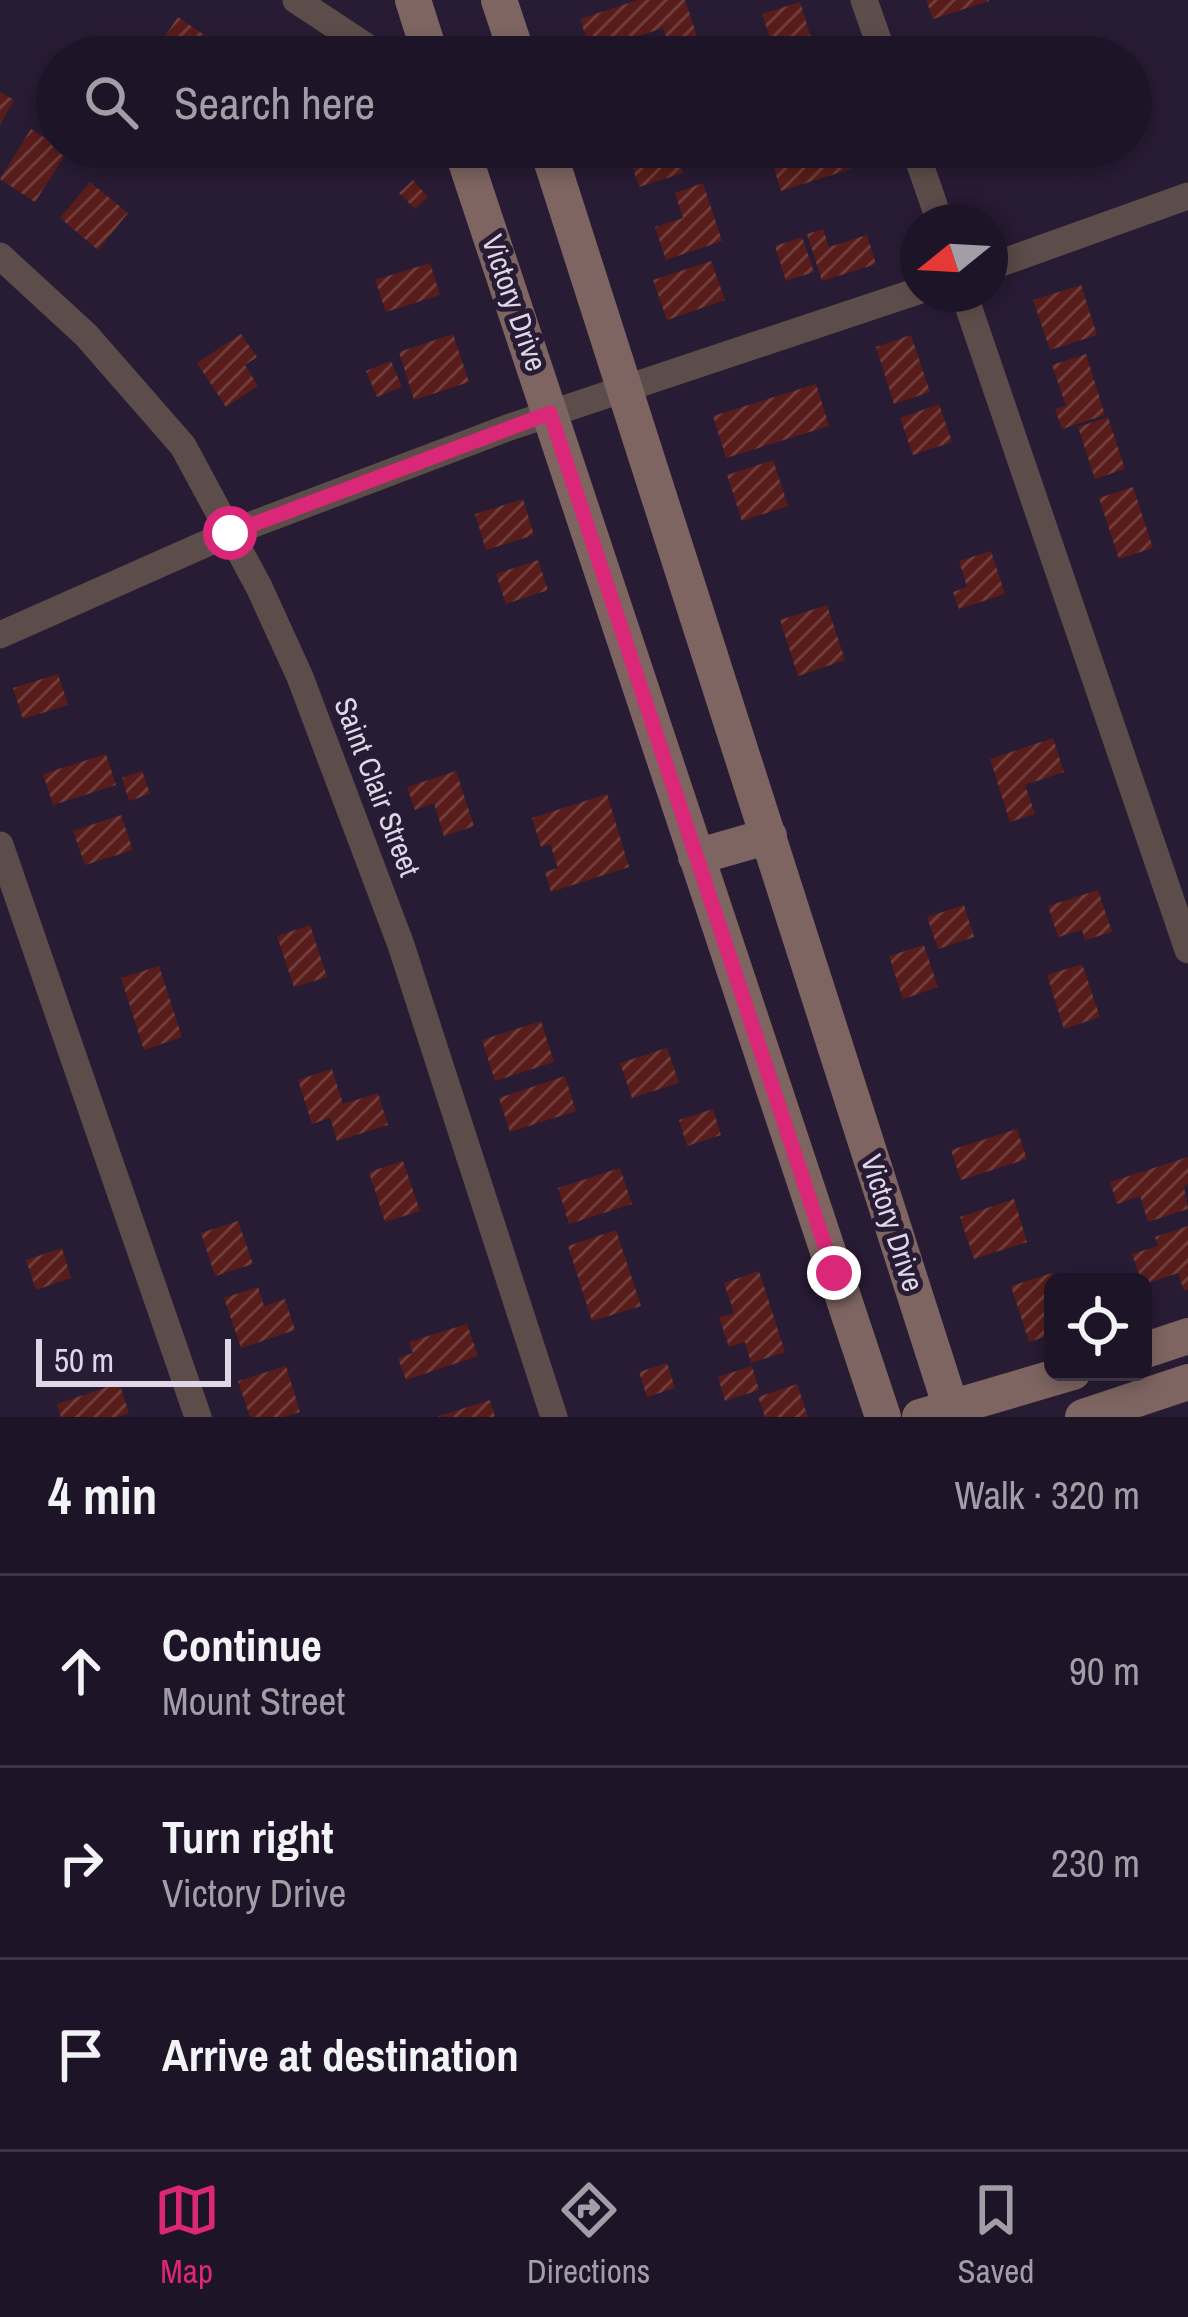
<!DOCTYPE html>
<html lang="en">
<head>
<meta charset="utf-8">
<style>
  :root { --surface:#1e1427; --page:#2b2133; --text:#f1f3f6; --muted:#a19ea7; --line:#3c3344; --accent:#db2777 }
  body { margin:0; font-family:"Archivo Narrow",sans-serif; background:var(--page); color:var(--text) }
  .controls { position:absolute; right:36px; bottom:36px; display:grid; overflow:hidden; border-radius:18px; box-shadow:0 6px 18px #0003 }
  .controls button { width:108px; height:108px; display:grid; place-items:center; padding:0; border:0; border-bottom:3px solid var(--line); background:var(--surface); color:var(--text); font:60px sans-serif }
  .compass { position:absolute; left:900px; top:204px; width:108px; height:108px; border-radius:50%; background:var(--surface); box-shadow:0 6px 18px #0003; rotate:252deg }
  .scale { position:absolute; left:36px; bottom:30px; width:195px; box-sizing:border-box; padding-left:12px; border:6px solid #dfd7e8; border-top:0; font-size:33px; line-height:42px; white-space:nowrap; color:#dfd7e8; -webkit-text-stroke:9px #281b34; paint-order:stroke }
  .stop { position:absolute; width:36px; height:36px; margin:-27px; border:9px solid #db2777; border-radius:50%; background:#fff }
  .stop.end { background:#db2777; border-color:#fff; box-shadow:0 3px 12px #0008 }
  .list { margin:0; padding:0; list-style:none }
  h2 { display:flex; justify-content:space-between; align-items:center; height:156px; margin:0; padding:0 48px; font-size:51px }
  h2 small { font-size:39px; font-weight:400; color:var(--muted) }
  .list li { display:grid; grid-template-columns:78px 1fr auto; gap:36px; align-items:center; box-sizing:border-box; height:192px; padding:0 48px; border-top:3px solid var(--line) }
  .list b { display:block; font-size:45px; white-space:nowrap }
  .list p { margin:0; font-size:39px; white-space:nowrap; color:var(--muted) }
  .list em { font-size:39px; font-style:normal; color:var(--muted) }
  .icon { flex:none; width:66px; height:66px; fill:none; stroke:currentColor; stroke-width:2; stroke-linecap:round; stroke-linejoin:round }
  .map { position:relative; flex:none; width:1188px; height:1417px; overflow:hidden }
  .search { position:absolute; background:var(--surface); box-shadow:0 6px 18px #0003; left:36px; right:36px; top:36px; height:132px; display:flex; align-items:center; gap:30px; box-sizing:border-box; padding:0 42px; border-radius:66px; color:var(--muted); font-size:45px }
  .sheet { height:732px; background:var(--surface) }
  nav { display:flex; justify-content:space-around; align-items:center; box-sizing:border-box; height:168px; border-top:3px solid var(--line); background:var(--surface); font-size:33px; color:var(--muted) }
  nav a { display:grid; justify-items:center; gap:6px }
  nav .on { color:var(--accent) }
  .map>svg:first-child { display:block }
</style>
</head>
<body>
<div class="map">
<svg width="1188" height="1417" viewBox="0 0 1188 1417">
  <defs>
    <pattern id="building-hatch" width="6" height="6" patternUnits="userSpaceOnUse" patternTransform="scale(3)"><rect width="6" height="6" fill="#581d1a"/><path d="M-1 1l2-2M0 6l6-6M5 7l2-2" fill="none" stroke="#703d3b"/></pattern>
  </defs>
  <rect width="100%" height="100%" fill="#281b34"/>
  <path fill="url(#building-hatch)" d="M638,0H685L701,48L673,57L663,28L591,52L580,19Z
    M926,0H989V1L933,19Z
    M800,2L812,41L775,53L762,14Z
    M178,17L219,45L211,57H171L157,48Z
    M0,92L14,100L0,125Z
    M31,129L67,152L35,202L0,179Z
    M626,147H675L683,173L639,187Z
    M819,147H844L851,169L781,191L772,162Z
    M413,180L428,197L415,209L399,193Z
    M90,182L128,213L98,250L60,218Z
    M703,183L722,241L666,260L655,227L683,218L675,193Z
    M823,229L829,247L867,235L876,264L822,281L807,234Z
    M802,237L814,272L786,281L775,246Z
    M711,261L725,300L667,320L653,280Z
    M430,263L440,295L386,312L375,280Z
    M1081,285L1097,335L1050,350L1033,300Z
    M241,334L257,357L245,365L258,386L226,407L197,363Z
    M453,334L469,382L414,400L399,352Z
    M911,335L930,392L894,404L876,347Z
    M1086,354L1105,415L1062,429L1055,409L1066,406L1052,365Z
    M391,361L402,387L377,397L366,371Z
    M816,384L829,426L726,458L713,416Z
    M939,404L952,442L913,455L900,418Z
    M1108,417L1125,469L1095,479L1078,427Z
    M773,460L788,506L742,521L727,475Z
    M1133,487L1153,548L1119,559L1099,498Z
    M523,499L534,535L486,550L475,514Z
    M991,551L1005,594L959,609L953,592L967,587L959,561Z
    M538,560L548,590L506,604L496,574Z
    M827,605L845,660L798,676L780,620Z
    M58,674L68,705L23,719L13,688Z
    M1053,738L1064,772L1025,785L1035,814L1010,822L990,759Z
    M106,754L116,785L53,805L43,774Z
    M142,771L150,794L129,801L122,778Z
    M456,771L474,826L444,836L434,803L415,810L407,787Z
    M607,794L629,867L551,892L545,872L558,868L550,844L541,847L532,818Z
    M121,815L133,850L85,865L73,831Z
    M1098,890L1112,932L1085,940L1082,930L1058,937L1048,906Z
    M964,905L974,937L938,949L927,917Z
    M310,925L327,977L294,987L277,936Z
    M924,945L938,987L903,999L889,956Z
    M1082,964L1100,1017L1064,1029L1047,975Z
    M159,966L182,1037L144,1050L121,978Z
    M541,1021L554,1062L495,1081L482,1040Z
    M667,1048L679,1083L632,1098L620,1063Z
    M332,1069L343,1104L378,1093L388,1125L337,1141L330,1118L312,1124L298,1080Z
    M565,1076L576,1111L510,1132L499,1098Z
    M713,1109L721,1135L687,1146L679,1120Z
    M1017,1129L1027,1159L961,1180L951,1150Z
    M1188,1157V1184L1184,1186L1188,1209L1148,1222L1140,1196L1117,1204L1110,1182Z
    M403,1161L420,1211L385,1222L369,1172Z
    M620,1168L632,1204L569,1224L558,1188Z
    M1014,1199L1027,1242L974,1259L960,1217Z
    M238,1221L253,1264L215,1276L201,1233Z
    M1188,1226V1289L1184,1291L1178,1273L1143,1285L1132,1254L1158,1246L1155,1237Z
    M616,1230L641,1306L592,1321L568,1246Z
    M62,1248L71,1278L36,1290L26,1260Z
    M759,1271L785,1352L751,1363L745,1342L729,1347L719,1317L734,1313L724,1283Z
    M1052,1273L1053,1334L1029,1342L1011,1286Z
    M258,1287L264,1306L285,1299L295,1330L241,1348L224,1298Z
    M467,1324L478,1356L406,1380L398,1358L413,1353L409,1342Z
    M667,1363L675,1388L647,1397L639,1372Z
    M286,1366L300,1412L284,1417H250L238,1381Z
    M752,1366L759,1390L725,1401L718,1377Z
    M119,1383L129,1413L118,1417H61L57,1404Z
    M797,1384L808,1417H765L758,1397Z
    M490,1400L495,1417H439V1416Z"/>
  <g fill="none" stroke-linecap="round" stroke-linejoin="round">
    <path stroke="#5d4d4a" stroke-width="27" d="M296,0L382,57
      M864,0L884,57
      M914,147L940,222
      M0,256L86,335L183,446L259,587L300,677L401,945L554,1417
      M990,267L1188,196
      M964,294L1188,950
      M0,635L230,533L507,428L918,291
      M0,845L198,1417"/>
    <path stroke="#7e6561" stroke-width="36" d="M413,0L431,57
      M499,0L518,57
      M461,147L883,1417
      M547,147L954,1417
      M696,857L769,836
      M1143,1351L1188,1336
      M920,1417L1073,1372
      M1083,1417L1188,1382"/>
  </g>
  <g fill="none" stroke-linecap="round" stroke-linejoin="round">
    <path stroke="#db2777" stroke-width="15" d="M230,533L550,413L834,1273"/>
  </g>
  <g text-anchor="middle" stroke-width="10" stroke-linejoin="round" paint-order="stroke">
    <g font-size="30" fill="#dfd7e8" stroke="#281b34">
      <text transform="translate(514 303) rotate(71)" y="10">Victory Drive</text>
      <text transform="translate(377 787) rotate(69)" y="10">Saint Clair Street</text>
      <text transform="translate(892 1223) rotate(72)" y="10">Victory Drive</text>
    </g>
  </g>
</svg>
<div class="controls">
<button><svg class="icon" aria-label="locate" viewBox="0 0 24 24"><circle cx="12" cy="12" r="6"/><path d="M12 2v4M12 18v4M2 12h4M18 12h4"/></svg></button>
</div>
<svg class="compass" viewBox="-18 -18 36 36"><path d="M0-13l5 13h-10z" fill="#e53935"/><path d="M0 13l5-13h-10z" fill="#a19ea7"/></svg>
<div class="scale">50 m</div>
<div class="stop" style="left:230px;top:533px"></div>
<div class="stop end" style="left:834px;top:1273px"></div>
<div class="search"><svg class="icon" aria-label="search" viewBox="0 0 24 24"><circle cx="10" cy="10" r="6"/><path d="M15 15l6 6"/></svg>Search here</div>
</div>
<section class="sheet">
<h2>4 min<small>Walk · 320 m</small></h2>
<ul class="list">
<li><svg class="icon" aria-label="ahead" viewBox="0 0 24 24"><path d="M12 20V5M6 11l6-6 6 6"/></svg><div><b>Continue</b><p>Mount Street</p></div><em>90 m</em></li>
<li><svg class="icon" aria-label="right" viewBox="0 0 24 24"><path d="M7 20v-9h11M14 6l5 5-5 5"/></svg><div><b>Turn right</b><p>Victory Drive</p></div><em>230 m</em></li>
<li><svg class="icon" aria-label="arrive" viewBox="0 0 24 24"><path d="M6 21V4h12l-3 4 3 4H6"/></svg><div><b>Arrive at destination</b></div></li>
</ul>
</section>
<nav>
<a class="on"><svg class="icon" aria-label="map" viewBox="0 0 24 24"><path d="M3 6l6-2 6 2 6-2v14l-6 2-6-2-6 2zM9 4v14M15 6v14"/></svg>Map</a>
<a><svg class="icon" aria-label="directions" viewBox="0 0 24 24"><path d="M12 3l9 9-9 9-9-9zM9 14v-3h6M13 9l2 2-2 2"/></svg>Directions</a>
<a><svg class="icon" aria-label="saved" viewBox="0 0 24 24"><path d="M7 4h10v16l-5-4-5 4z"/></svg>Saved</a>
</nav>
</body>
</html>
